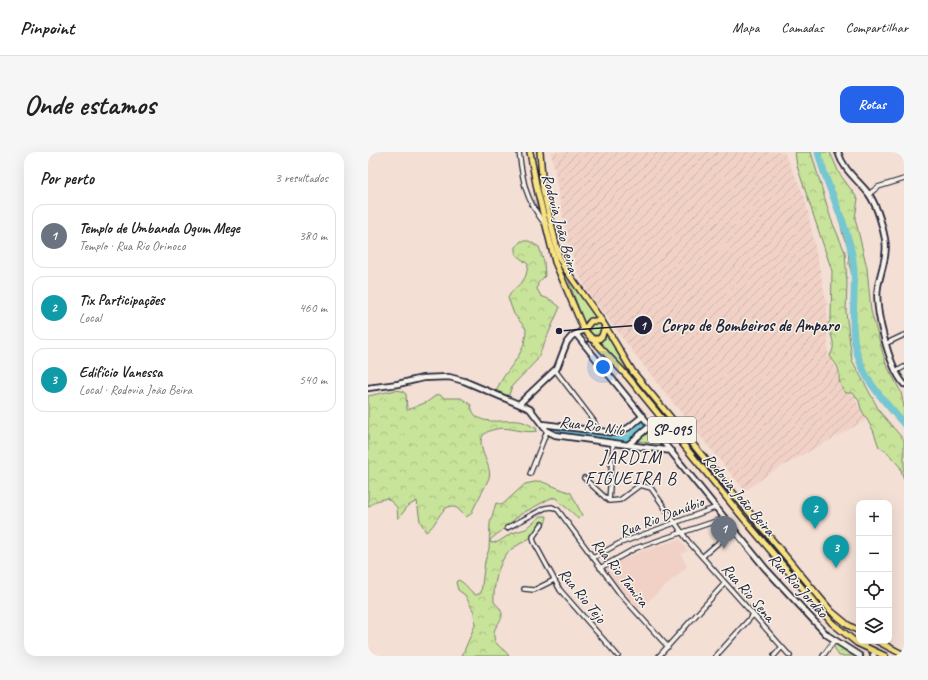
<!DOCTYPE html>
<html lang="pt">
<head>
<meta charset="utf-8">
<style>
  :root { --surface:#fff; --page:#f6f6f6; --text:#222; --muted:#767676; --line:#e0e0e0; --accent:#2563eb }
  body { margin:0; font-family:Caveat,sans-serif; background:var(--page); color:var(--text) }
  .controls { position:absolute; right:12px; bottom:12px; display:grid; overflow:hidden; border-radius:8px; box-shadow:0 4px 16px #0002 }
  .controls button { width:36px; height:36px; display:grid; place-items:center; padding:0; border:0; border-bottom:1px solid var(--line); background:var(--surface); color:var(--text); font:20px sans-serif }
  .you { position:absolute; left:235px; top:215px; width:14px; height:14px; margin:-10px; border:3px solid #fff; border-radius:50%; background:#1a73e8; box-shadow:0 0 0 6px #1a73e833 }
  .badge { display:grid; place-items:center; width:26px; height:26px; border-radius:50%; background:var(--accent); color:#fff; font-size:13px; font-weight:700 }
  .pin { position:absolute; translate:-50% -33px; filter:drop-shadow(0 1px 2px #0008) }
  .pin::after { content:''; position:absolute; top:21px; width:14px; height:12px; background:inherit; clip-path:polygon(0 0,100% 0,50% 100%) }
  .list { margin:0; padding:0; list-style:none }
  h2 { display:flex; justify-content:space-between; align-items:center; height:52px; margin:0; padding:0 16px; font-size:17px }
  h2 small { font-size:13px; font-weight:400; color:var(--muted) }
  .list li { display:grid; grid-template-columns:26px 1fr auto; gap:12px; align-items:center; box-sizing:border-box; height:64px; margin:0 8px 8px; padding:0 8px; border:1px solid var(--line); border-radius:12px }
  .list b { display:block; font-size:15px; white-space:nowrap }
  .list p { margin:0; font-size:13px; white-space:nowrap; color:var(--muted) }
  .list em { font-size:13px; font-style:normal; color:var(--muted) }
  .icon { flex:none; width:22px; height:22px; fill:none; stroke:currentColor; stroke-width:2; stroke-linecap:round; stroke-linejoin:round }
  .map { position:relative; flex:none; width:536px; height:504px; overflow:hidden; border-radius:12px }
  header { display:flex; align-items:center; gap:24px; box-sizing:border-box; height:56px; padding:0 20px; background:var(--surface); border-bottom:1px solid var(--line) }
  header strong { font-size:19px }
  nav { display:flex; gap:22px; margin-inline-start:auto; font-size:14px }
  .intro { display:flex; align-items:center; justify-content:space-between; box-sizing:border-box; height:96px; padding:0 24px }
  h1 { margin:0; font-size:28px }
  .button { padding:10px 18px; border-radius:12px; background:var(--accent); color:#fff; font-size:14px; font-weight:700 }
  main { display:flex; gap:24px; padding:0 24px }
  aside { flex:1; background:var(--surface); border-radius:12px; box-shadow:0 4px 16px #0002 }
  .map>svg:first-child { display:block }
</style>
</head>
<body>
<header>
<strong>Pinpoint</strong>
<nav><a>Mapa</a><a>Camadas</a><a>Compartilhar</a></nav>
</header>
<div class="intro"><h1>Onde estamos</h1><a class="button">Rotas</a></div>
<main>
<aside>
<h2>Por perto<small>3 resultados</small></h2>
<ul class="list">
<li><span class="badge" style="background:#6b7280">1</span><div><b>Templo de Umbanda Ogum Mege</b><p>Templo · Rua Rio Orinoco</p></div><em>380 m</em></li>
<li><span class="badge" style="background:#0f9aa8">2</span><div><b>Tix Participações</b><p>Local</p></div><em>460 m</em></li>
<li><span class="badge" style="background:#0f9aa8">3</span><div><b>Edifício Vanessa</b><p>Local · Rodovia João Beira</p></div><em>540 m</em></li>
</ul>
</aside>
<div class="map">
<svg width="536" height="504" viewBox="0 0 536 504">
  <defs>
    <pattern id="industrial-furrows" width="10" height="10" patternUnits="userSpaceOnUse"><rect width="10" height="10" fill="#f1d1c6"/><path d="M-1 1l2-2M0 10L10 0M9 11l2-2" fill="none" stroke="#ceb3ab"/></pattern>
    <pattern id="forest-crowns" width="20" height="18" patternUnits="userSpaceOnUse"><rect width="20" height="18" fill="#c8e39a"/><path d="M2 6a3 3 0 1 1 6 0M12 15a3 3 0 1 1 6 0" fill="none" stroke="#acc286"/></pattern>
    <pattern id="park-tufts" width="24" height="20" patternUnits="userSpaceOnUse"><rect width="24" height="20" fill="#c8e39a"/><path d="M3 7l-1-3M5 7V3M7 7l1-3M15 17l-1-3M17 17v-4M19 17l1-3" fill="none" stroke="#acc286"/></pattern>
  </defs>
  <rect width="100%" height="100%" fill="#f3dfd4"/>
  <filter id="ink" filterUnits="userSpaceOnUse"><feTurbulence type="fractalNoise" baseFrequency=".025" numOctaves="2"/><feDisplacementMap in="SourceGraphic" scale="8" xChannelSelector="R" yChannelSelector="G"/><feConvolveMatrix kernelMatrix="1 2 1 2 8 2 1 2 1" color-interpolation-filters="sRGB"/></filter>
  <g filter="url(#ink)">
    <path fill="#f1d1c6" d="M312,387L320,399L313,402L319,415L270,458L241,426L238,418L240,414L275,399Z"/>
    <path fill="url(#industrial-furrows)" d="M183,0H416L437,46L459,153L460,203L486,245L498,268L400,322L377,339L289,231L221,142L212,125L200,92Z"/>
    <path fill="#c8e39a" stroke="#75826a" d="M198,121L228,165L220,167L216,171Z
      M222 177a6 6 0 1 1 12 0a6 6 0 1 1-12 0Z
      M239,183L262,223L229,190L237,187Z"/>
    <path fill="url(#forest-crowns)" stroke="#75826a" d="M427,0H443L463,67L477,100L479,131L478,160L484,208L512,260L536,288V328L532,315L519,300L511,295L505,278L493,257L491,249L485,241H478C467,229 474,224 469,214C467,210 463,207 462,203C469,194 463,184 460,173L463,166L464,119L429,14Z
      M448,0H462L471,21L490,47L487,66L499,116L503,159L518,212L533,240L536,255V272L527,260L514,249L501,229L486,195L484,160L486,130L481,112L480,95L475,84L468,49L457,27Z
      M153,89H161L171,95L176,110L177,124L170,131L169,137L173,144L183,148L192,155L169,208L144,234L141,243L136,244L128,240C137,215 158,206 158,177L146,162L140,146C149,129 158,135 160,112L148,103V95Z
      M28,238L34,239L38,242L39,258L59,250L70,242L77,246H93L103,253C106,276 133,267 150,269C156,269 163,274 168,276L169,279C156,282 141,274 128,277C96,283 126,311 121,326C116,338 108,350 103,362L98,365L89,356L82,354C70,359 69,373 58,380L52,369L49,349L40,354L30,367L29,355L19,346L8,349L0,355V244Z
      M172,329L203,341L214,363L210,367C204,358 195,355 188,346H183L153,362L122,388L123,391L130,390L144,381L158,377L173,364H179C178,383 152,389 140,400C130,411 125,435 126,450C145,468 124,469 126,485C127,494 137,497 141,504H94L107,473L106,460L97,443L90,438L88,430L90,428C98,431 100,438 108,443L113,441L117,409L121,397L122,371L128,351L134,353L157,332Z
      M468,490L492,504H471L466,495Z"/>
    <path fill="url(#park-tufts)" stroke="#75826a" d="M281,280L294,293L270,289Z"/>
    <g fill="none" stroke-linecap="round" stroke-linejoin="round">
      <path stroke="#76c7d1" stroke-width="7" d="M450,0C458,34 476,64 483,98C489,123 485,149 485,174C486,218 509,241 536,272
        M188,280L253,287L262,285L274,273"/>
      <defs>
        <path id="street" d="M151,0C155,30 157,46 176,71
          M501,42L510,35L536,27
          M519,191L536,183
          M187,218L226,269L229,277
          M527,220L536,215
          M162,322L179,279
          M216,326L241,349L252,348L272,333L283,336L320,389L422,504
          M241,349L245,292
          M174,372L165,385L166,390L192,438L250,504
          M139,376L177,356L184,355L190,358L252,442L300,495
          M334,405L366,377
          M225,406L250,392L349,355
          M232,416L268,396L357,366
          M156,437L166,438L186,428
          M291,504L357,431
          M348,504L385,463
          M406,504L414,495
          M455,504L466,489"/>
        <path id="secondary" d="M470,0C476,19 489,27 500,41C509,53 514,72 517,87C520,103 513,118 510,134C506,157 521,215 536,232
          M208,182L397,416L459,483L492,504
          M0,236L30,232L55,226L81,225L96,229L162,257L179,279
          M152,251L189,216L199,190L204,184L216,178
          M174,272L247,281L260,276L275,264
          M179,279L187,283L304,299
          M261,292L282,274
          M505,503L506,504"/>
        <path id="primary" d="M162,0L169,37L187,110L216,178L260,225L376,367L464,471L489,491L517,504
          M172,0L175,37L191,105L196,115L234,169L265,220L463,459L480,473L491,479
          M216,178L223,169H234
          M223,187H231L234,184L237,174
          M509,489L536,503"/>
      </defs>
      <use href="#street" stroke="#22223b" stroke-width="6"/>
      <use href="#secondary" stroke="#22223b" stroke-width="8"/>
      <use href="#primary" stroke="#22223b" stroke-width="8"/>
      <use href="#street" stroke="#f7f3e8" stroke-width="3.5"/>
      <use href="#secondary" stroke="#f7f3e8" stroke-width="4.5"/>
      <use href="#primary" stroke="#f8e281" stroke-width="5"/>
    </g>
  </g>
  <g text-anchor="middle" stroke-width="3" stroke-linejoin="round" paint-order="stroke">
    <rect fill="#f7f3e8" stroke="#62616f" stroke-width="1" x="280" y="265" width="48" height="26" rx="3"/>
    <g font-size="15" font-weight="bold" fill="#22223b">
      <text x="304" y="283">SP-095</text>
    </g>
    <g font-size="16" fill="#22223b" stroke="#f7f3e8">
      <text transform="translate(193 71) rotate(75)" y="6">Rodovia João Beira</text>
      <text transform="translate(224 273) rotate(8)" y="6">Rua Rio Nilo</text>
      <text transform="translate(372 342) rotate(50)" y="6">Rodovia João Beira</text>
      <text transform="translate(293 364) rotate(-21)" y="6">Rua Rio Danúbio</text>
      <text transform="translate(253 420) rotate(52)" y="6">Rua Rio Tamisa</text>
      <text transform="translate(431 433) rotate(48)" y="6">Rua Rio Jordão</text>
      <text transform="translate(381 440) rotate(49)" y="6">Rua Rio Sena</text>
      <text transform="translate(215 443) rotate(51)" y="6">Rua Rio Tejo</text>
    </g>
    <g font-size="18" letter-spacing="1" fill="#22223b" stroke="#f7f3e8">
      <text x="263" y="311">JARDIM<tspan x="263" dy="21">FIGUEIRA B</tspan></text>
    </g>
  </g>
  <path fill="none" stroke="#22223b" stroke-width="1.5" d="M191 179L275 173"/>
  <g fill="#22223b" stroke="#f7f3e8" stroke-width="1.5">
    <circle cx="191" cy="179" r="4"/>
    <circle cx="275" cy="173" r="10"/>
  </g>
  <g font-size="12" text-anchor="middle" font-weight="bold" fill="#fff">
    <text x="275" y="178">1</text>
  </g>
  <g font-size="17" text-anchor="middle" font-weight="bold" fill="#22223b" stroke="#f7f3e8" stroke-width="3" stroke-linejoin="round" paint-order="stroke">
    <text x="382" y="179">Corpo de Bombeiros de Amparo</text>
  </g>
</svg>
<div class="controls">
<button>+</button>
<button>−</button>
<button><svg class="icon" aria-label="locate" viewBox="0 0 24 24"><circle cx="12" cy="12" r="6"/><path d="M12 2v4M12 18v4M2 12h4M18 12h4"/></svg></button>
<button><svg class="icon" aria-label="layers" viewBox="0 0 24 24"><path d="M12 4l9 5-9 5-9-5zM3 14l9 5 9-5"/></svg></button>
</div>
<div class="you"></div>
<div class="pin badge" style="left:356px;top:397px;background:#6b7280">1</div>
<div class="pin badge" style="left:447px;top:377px;background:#0f9aa8">2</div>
<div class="pin badge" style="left:468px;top:416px;background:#0f9aa8">3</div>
</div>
</main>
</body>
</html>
